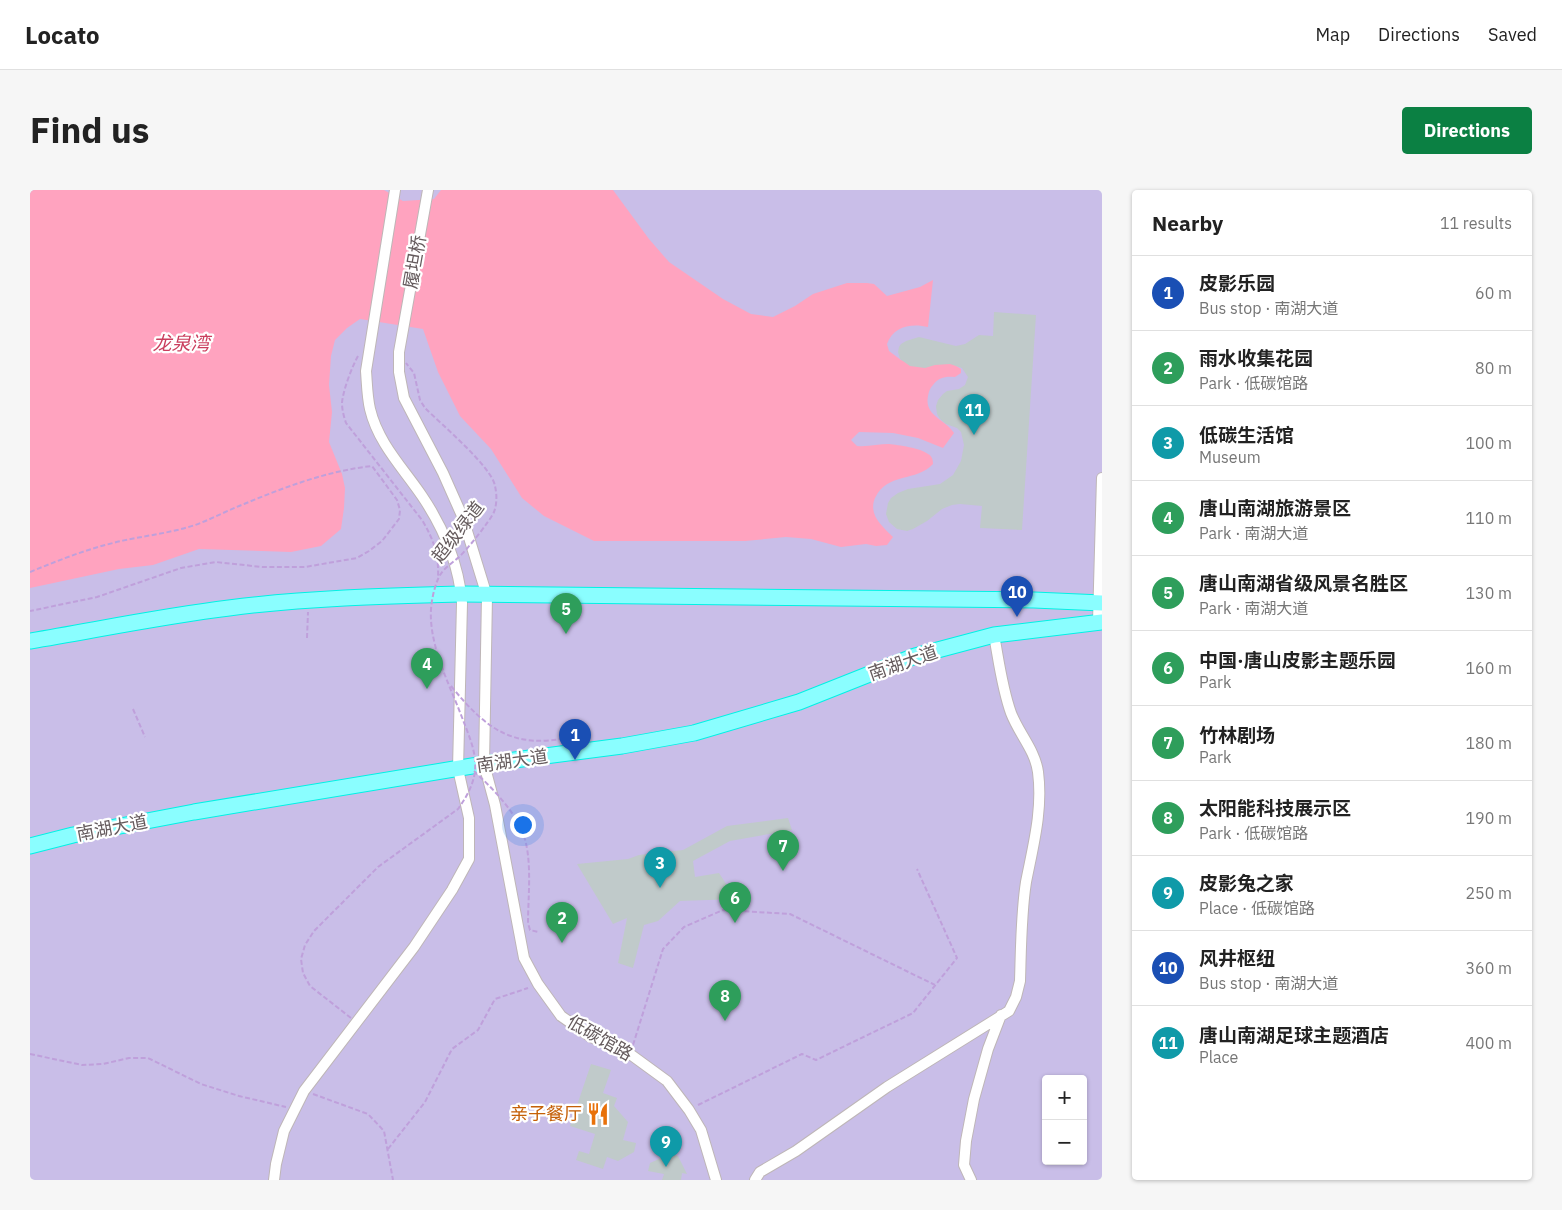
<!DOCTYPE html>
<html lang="en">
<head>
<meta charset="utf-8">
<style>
  :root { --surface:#fff; --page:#f6f6f6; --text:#222; --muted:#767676; --line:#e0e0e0; --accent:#0b8043 }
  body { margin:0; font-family:"IBM Plex Sans","Noto Sans SC",sans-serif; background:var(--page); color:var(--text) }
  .controls { position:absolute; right:15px; bottom:15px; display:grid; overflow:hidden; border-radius:5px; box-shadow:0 1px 4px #0004 }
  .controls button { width:45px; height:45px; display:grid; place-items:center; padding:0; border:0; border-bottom:1px solid var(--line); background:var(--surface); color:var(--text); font:25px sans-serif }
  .you { position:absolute; left:492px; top:634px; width:18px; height:18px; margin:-12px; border:4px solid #fff; border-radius:50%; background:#1a73e8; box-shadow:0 0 0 8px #1a73e833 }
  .badge { display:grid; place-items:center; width:32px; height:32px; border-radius:50%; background:var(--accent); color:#fff; font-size:16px; font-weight:700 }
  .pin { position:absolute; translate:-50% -41px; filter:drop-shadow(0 1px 2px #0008) }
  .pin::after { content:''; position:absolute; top:26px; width:18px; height:15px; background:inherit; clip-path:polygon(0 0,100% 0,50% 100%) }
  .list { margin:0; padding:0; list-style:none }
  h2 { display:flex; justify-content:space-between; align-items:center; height:65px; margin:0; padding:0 20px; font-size:21px }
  h2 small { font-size:16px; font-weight:400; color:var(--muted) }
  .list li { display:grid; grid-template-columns:32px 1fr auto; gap:15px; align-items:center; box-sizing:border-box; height:75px; padding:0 20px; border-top:1px solid var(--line) }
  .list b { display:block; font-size:19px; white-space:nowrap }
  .list p { margin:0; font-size:16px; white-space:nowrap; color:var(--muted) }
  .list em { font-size:16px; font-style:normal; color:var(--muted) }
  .map { position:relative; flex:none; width:1072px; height:990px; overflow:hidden; border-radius:5px }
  header { display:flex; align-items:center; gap:30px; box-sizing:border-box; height:70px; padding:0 25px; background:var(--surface); border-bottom:1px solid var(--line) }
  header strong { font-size:24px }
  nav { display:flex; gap:28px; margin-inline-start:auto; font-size:18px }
  .intro { display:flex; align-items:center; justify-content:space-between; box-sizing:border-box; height:120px; padding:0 30px }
  h1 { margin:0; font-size:35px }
  .button { padding:12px 22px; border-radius:5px; background:var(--accent); color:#fff; font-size:18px; font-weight:700 }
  main { display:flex; gap:30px; padding:0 30px }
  aside { flex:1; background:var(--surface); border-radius:5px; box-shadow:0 1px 4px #0004 }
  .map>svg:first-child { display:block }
</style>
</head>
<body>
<header>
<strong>Locato</strong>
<nav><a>Map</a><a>Directions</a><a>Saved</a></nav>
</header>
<div class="intro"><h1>Find us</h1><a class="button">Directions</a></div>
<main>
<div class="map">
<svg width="1072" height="990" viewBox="0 0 1072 990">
  <rect width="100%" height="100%" fill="#e3eeef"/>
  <path fill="#c9bee8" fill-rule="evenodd" d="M0,0H1072V990H0ZM1016,889H1053V971H1016Z"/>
  <path fill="#ffa3bf" d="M0,0H354L373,11L404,9L411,0H583L619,49L639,72L693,109L721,124L743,127L765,116L783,104L817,93H837L844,94L857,106L890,97L903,90L898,137C882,133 863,136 857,154L859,161L871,170L889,175L920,172L931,179V183L925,187C916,186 909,187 903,195C900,198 899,201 898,206C894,226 915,229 924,243L913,258L888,248L863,243L829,242L821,250L827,256C838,257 849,254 859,254C868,255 891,258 898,264C902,266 903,270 903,274C887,292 857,282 845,308C838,325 852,336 863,347L857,355L846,356L836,354L811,357L781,349L756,347L715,351H564L514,326L492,308L461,259L430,226L408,182L393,139L330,129L317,138L305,150L301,166L299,195L302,222L299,252L312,284L315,298L314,318L311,339L291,356L261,362L169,359L123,375L89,379L0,398Z"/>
  <path fill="#c0caca" d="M964,122L1006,125L992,340L950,338L952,316L930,314L922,315L912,319L897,331L883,339L877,341L867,339L859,332L856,324L858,313L861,308L868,303L878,299L910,294L923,285L931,271L934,255L931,242L927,238L916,234L910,229L907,224L906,216L908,210L913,204L917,201L929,199L935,195L938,187L932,178L920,174L905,175L895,178L880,176L870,169L868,162L869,157L871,154L876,151L889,147L926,156L935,154L949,145L963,146Z
    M758,628L762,640L700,651L663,671L665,687L689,683L706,709L650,711L628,731L614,735L603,778L588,773L597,728L583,734L547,674L598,669L609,665L653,660L697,636Z
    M561,874L581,880L573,903L587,908L584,916L598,932L593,950L606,953L604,962L588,971L577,967L573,979L546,970L549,961L559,964L565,944L540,936Z
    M640,964L648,966L657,984L652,983L651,990H632L634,984L618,981L620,973Z"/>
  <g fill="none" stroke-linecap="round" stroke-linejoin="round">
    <defs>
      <path id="minor" d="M398,0L369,162V182L374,208L413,283L433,328L457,406L454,574L465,615L494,768L508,794L531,826L561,847L600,864L637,891L659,920L671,940L686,990
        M1068,432L1072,288
        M244,990L246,974L254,941L274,901L384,757L422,700L439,669V628L428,579L432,413C429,375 413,337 392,306C373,278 348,253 340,219C337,206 337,193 336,181L365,0
        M725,990L730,982L766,961L857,897L979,821L986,807L990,791C991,759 991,724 996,692C1003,656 1013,620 1008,582C1005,560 989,544 981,523C972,498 969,472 964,445
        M941,990L934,975L936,951L944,909L958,859L971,825"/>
      <path id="highway" d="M0,451C66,440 133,426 199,418C276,408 354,406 431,404L1004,410L1072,413
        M0,656L43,645L164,622L454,574L592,556L664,543L769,512L885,466L964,445L1072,432"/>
    </defs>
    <use href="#minor" stroke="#beb6b7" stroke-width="12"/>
    <use href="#highway" stroke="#00f2e5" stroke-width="17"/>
    <path stroke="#bfa0db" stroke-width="2" stroke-dasharray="5 2.5" stroke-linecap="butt" d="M328,166C322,177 313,200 312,213C312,220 314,227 316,233L392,330C404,350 409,365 408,388
      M0,382C27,371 54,360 83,353C110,346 138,344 165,335C182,329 198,320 214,314C255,297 297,281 342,276L367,310L370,320L369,329L352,351L339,361L327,368L275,377H232L186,372L151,378L67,407L0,421
      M277,448L278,422
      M103,519L115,547
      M603,855L633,759L654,737L693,720L760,724L905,795
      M0,864L52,875L73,874L99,868H118L171,894L209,906L256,917
      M283,904L338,924L354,941L363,990
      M668,915L772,864L786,870L883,823L927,768L887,679
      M358,959L395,912L422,859L448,840L465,809L498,798"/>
    <use href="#minor" stroke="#fff" stroke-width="10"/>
    <use href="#highway" stroke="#8afeff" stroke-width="15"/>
    <path stroke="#bfa0db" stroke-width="2" stroke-dasharray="5 2.5" stroke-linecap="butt" d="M421,496C456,539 483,560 541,547
      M444,581C463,599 482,618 492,641C503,666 498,706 498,733L500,740L508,742
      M321,828L280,796L273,783L271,769L275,755L284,741L348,677L428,619C438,605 447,589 445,570C444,557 438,543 433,530C421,498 403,464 401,430C400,417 403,401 408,389C412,379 421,374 429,367C436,361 460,331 464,322C467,314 467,305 465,296C462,277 411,234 395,218L390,210L384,183L376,173"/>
  </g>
  <defs>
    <symbol id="restaurant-bare" viewBox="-9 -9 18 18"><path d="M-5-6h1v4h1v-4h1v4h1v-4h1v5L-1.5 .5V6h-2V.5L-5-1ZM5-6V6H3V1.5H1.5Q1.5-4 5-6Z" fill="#e8710a" stroke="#fff" stroke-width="2.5" paint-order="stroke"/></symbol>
  </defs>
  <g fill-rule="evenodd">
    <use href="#restaurant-bare" x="552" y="908" width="32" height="32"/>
  </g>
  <g text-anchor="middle" stroke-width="4.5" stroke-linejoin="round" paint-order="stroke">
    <g font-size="18" fill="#655b5d" stroke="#fff">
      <text transform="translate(385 72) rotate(-80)" y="6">履坦桥</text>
      <text transform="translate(428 342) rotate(-52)" y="6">超级绿道</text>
      <text transform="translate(873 473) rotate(-19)" y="6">南湖大道</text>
      <text transform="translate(482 571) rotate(-8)" y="6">南湖大道</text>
      <text transform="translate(82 638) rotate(-11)" y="6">南湖大道</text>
      <text transform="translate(570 848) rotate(30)" y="6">低碳馆路</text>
    </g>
    <g font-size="18" fill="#c56008" stroke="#fff" text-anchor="end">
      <text x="552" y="930">亲子餐厅</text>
    </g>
    <g font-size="19" font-style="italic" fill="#ca3e5e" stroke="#fff">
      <text x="151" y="160">龙泉湾</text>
    </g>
  </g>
</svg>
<div class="controls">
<button>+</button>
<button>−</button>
</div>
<div class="you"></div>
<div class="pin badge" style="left:545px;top:570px;background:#1a4fb4">1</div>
<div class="pin badge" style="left:532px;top:753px;background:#2e9e5b">2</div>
<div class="pin badge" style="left:630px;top:698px;background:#0f9aa8">3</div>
<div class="pin badge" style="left:397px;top:499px;background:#2e9e5b">4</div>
<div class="pin badge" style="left:536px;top:444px;background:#2e9e5b">5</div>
<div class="pin badge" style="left:705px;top:733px;background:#2e9e5b">6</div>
<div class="pin badge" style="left:753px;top:681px;background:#2e9e5b">7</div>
<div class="pin badge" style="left:695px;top:831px;background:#2e9e5b">8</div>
<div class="pin badge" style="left:636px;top:977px;background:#0f9aa8">9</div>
<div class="pin badge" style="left:987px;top:427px;background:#1a4fb4">10</div>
<div class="pin badge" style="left:944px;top:245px;background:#0f9aa8">11</div>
</div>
<aside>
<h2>Nearby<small>11 results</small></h2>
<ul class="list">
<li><span class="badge" style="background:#1a4fb4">1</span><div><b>皮影乐园</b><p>Bus stop · 南湖大道</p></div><em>60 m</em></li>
<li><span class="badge" style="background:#2e9e5b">2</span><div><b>雨水收集花园</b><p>Park · 低碳馆路</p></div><em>80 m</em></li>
<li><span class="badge" style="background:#0f9aa8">3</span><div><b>低碳生活馆</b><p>Museum</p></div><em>100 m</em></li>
<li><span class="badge" style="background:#2e9e5b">4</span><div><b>唐山南湖旅游景区</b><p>Park · 南湖大道</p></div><em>110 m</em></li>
<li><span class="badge" style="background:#2e9e5b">5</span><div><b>唐山南湖省级风景名胜区</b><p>Park · 南湖大道</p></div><em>130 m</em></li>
<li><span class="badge" style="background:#2e9e5b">6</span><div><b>中国·唐山皮影主题乐园</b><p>Park</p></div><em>160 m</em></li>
<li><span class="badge" style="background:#2e9e5b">7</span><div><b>竹林剧场</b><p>Park</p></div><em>180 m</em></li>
<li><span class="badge" style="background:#2e9e5b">8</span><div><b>太阳能科技展示区</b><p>Park · 低碳馆路</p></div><em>190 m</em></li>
<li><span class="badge" style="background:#0f9aa8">9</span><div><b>皮影兔之家</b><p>Place · 低碳馆路</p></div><em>250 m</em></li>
<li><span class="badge" style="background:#1a4fb4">10</span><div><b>风井枢纽</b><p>Bus stop · 南湖大道</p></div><em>360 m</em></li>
<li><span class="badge" style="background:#0f9aa8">11</span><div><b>唐山南湖足球主题酒店</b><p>Place</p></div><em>400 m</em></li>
</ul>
</aside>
</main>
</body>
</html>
